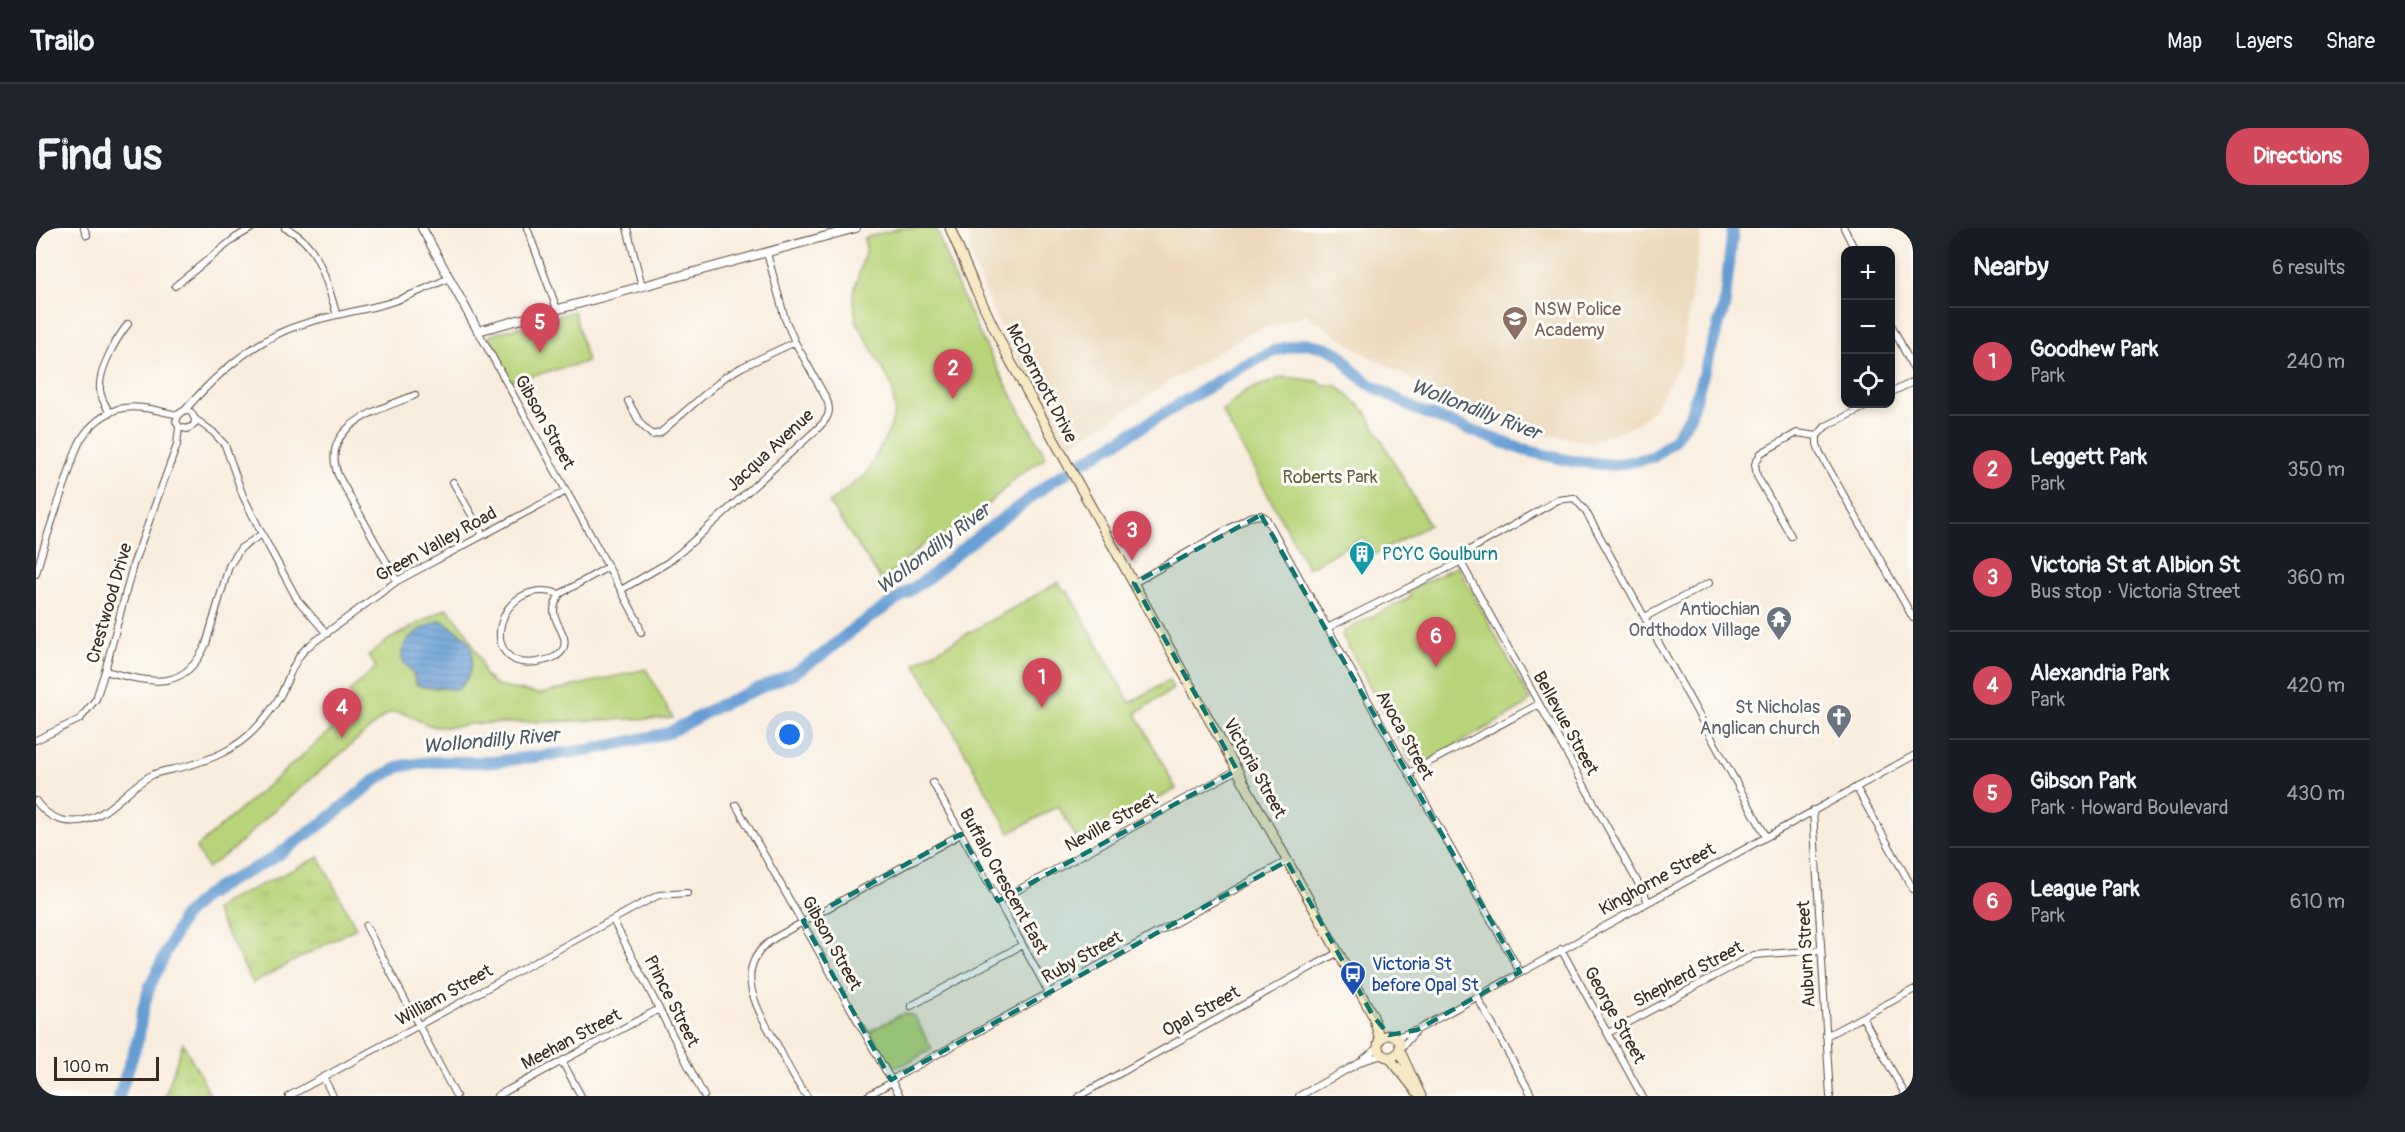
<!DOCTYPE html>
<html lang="en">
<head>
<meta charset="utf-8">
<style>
  :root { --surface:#171b24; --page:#20242c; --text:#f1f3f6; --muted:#9ea1a6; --line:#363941; --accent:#d1495b }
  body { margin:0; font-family:Pangolin,sans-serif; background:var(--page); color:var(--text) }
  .controls { position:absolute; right:18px; top:18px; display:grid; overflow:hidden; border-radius:12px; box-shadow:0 3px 9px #0003 }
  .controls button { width:54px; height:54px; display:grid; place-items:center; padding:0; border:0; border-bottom:2px solid var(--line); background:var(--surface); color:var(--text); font:30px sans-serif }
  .scale { position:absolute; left:18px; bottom:15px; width:105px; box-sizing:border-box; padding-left:6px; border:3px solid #3b2a1e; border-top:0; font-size:16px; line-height:21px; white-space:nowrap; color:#3b2a1e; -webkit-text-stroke:4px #fdfcf7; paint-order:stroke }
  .you { position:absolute; left:754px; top:507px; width:21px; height:21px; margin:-15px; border:4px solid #fff; border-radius:50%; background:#1a73e8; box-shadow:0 0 0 9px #1a73e833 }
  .badge { display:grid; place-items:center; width:39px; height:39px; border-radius:50%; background:var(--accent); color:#fff; font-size:20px; font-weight:700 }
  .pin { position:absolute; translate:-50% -50px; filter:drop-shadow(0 2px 3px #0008) }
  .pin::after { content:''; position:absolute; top:32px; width:21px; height:18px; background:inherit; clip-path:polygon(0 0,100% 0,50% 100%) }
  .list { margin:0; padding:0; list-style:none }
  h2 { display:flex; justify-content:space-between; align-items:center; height:78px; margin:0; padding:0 24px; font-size:26px }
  h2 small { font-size:20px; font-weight:400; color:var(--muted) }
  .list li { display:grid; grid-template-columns:39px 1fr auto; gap:18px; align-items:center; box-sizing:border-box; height:108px; padding:0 24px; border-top:2px solid var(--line) }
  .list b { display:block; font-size:22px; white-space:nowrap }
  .list p { margin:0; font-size:20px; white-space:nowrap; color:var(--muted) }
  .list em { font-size:20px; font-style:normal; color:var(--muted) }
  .icon { flex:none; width:33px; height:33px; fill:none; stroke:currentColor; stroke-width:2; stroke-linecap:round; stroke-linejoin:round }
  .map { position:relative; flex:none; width:1877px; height:868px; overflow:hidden; border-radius:24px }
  header { display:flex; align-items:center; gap:36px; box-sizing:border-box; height:84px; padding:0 30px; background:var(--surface); border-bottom:2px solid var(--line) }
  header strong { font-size:28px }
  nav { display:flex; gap:33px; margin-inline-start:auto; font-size:21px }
  .intro { display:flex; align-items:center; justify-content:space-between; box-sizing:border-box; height:144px; padding:0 36px }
  h1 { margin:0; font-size:42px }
  .button { padding:15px 27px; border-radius:24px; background:var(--accent); color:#fff; font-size:21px; font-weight:700 }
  main { display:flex; gap:36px; padding:0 36px }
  aside { flex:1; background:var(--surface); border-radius:24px; box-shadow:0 3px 9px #0003 }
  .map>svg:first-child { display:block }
</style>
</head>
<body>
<header>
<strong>Trailo</strong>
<nav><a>Map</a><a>Layers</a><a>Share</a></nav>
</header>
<div class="intro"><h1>Find us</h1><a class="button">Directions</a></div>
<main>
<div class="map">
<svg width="1877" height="868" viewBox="0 0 1877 868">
  <defs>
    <pattern id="grass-tufts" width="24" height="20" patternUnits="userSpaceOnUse" patternTransform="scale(1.5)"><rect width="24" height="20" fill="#b8d47a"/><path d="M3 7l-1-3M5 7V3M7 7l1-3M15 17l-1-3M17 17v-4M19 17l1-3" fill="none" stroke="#9fb669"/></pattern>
    <pattern id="water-rules" width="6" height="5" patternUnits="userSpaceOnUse" patternTransform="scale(1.5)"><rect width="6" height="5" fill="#659dd3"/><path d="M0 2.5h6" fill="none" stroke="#5480ab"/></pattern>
  </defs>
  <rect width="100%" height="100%" fill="#fdfcf7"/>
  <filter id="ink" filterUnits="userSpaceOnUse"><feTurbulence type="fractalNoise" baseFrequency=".0167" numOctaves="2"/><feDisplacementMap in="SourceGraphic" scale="12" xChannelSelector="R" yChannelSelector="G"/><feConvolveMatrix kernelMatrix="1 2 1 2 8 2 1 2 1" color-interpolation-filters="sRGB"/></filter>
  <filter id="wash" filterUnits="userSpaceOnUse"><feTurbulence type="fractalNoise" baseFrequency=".008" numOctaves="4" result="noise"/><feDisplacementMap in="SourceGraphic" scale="24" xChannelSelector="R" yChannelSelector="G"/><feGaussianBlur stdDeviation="1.35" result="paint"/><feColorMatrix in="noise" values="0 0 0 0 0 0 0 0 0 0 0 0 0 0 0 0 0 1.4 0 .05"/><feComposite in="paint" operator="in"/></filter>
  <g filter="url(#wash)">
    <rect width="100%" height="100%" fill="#f9edde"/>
    <path fill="#ecd8ba" d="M933,0H1666L1645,134L1619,179L1601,196L1556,214L1499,205L1468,196L1412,171L1324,123L1270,86L1213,105L1139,150L1031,220L960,90L935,29Z"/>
    <path fill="url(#grass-tufts)" stroke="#7a7f4c" stroke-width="1.5" d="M283,629L320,700L217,755L179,683L187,675Z
      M147,815L175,868H129Z"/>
    <path fill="#b8d47a" stroke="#7a7f4c" stroke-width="1.5" d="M864,0H900C926,82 969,155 1010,229L985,246L923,302L889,315L846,353L793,275L830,246L853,203L859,184L856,158L820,92L817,66L830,21L828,10Z
      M538,83L551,134L474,153L454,116V107Z
      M1247,149L1282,153L1288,157H1300L1330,184L1393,297L1338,327L1327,309L1272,340L1186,183L1209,163Z
      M1422,338L1494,472L1488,479L1386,536H1379L1374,532L1306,407L1308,403L1375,369L1372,362Z
      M1023,354L1028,363L1031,362L1094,475L1133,452L1137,461L1100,485L1140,561L1043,614L1022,578L974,605L879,435Z
      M411,380L430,403L445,433L448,446L460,458L504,466L610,441L637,490L433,496C420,498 405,502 391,496C377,491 367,481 351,486L235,585L196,622L171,640L160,620L323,478L313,464L340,439L332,428L352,412Z
      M868,785L878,788L896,821C852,846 858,847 834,803Z"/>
    <path fill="url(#water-rules)" stroke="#506478" stroke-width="1.5" d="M405,392C413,397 422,403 429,409C442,422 436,451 422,461L386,459L380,456L377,445L366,432C363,408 387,400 405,392Z"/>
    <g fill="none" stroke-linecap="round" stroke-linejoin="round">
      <path stroke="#659dd3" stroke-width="12" d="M83,868L103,808L106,784L114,758L147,689L170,667L193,653L236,631L288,594L342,550L366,538L396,534H457L553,522L632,505L682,478L756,446L786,427L820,399L892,350L930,318L1018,252L1205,139L1238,123L1269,115L1292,120L1305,127L1317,143L1335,157L1381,182L1488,222L1535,233L1579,237L1617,229L1636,214L1654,188L1688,80L1697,0"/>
    </g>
  </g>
  <g filter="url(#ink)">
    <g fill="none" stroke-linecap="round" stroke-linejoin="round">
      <defs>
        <path id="minor" d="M48,0L51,7
          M249,0C284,15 290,54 301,87
          M491,0L521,81
          M591,0L606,58
          M1808,0L1819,22
          M139,58L199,10L216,0
          M1854,94L1877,140
          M442,103L585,362L601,392L605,404
          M1854,165L1877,154
          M592,173L604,195L616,207L624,205L689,149L706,139L759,114
          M149,182C176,151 210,120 248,103C279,90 313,85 345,77C369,71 391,60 413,50
          M74,185C70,178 65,171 64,162C62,142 80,111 92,96
          M159,191L158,197L151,201L143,199L140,193L144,185L149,182L155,184L159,191L177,204L189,217L207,268L226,306L261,371L291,406
          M1781,208V216L1784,225L1877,390
          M1781,208L1790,198L1835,176
          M417,254L447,307
          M1755,308L1721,248L1719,236L1725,225L1761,205L1781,208
          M0,346C8,315 19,284 30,253C35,239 38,223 46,210C54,197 68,186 82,181C102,176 122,183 142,187
          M361,353L302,247C283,196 344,182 379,167
          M1098,355L1213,289L1225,287L1230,290L1484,744
          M585,362L631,335L646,323L780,202C791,192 797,184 790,170L759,114L749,91L731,25
          M524,366C521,371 518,377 518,383C518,397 535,409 526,423C520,431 510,432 501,434C440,444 459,345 524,366L572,339
          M1609,389L1673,355
          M1291,400L1426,333
          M69,443C113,454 148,466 170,416L193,338L205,320L226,306
          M0,512L44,491L60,471L69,443L97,337L141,217L143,199
          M1373,545L1503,476
          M897,555L1013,765
          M1820,559L1877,661
          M0,573C7,583 17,591 30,593C68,598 85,563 116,547C126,542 136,542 147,539C174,532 199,522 219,501C229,491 237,480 244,468C253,451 256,435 270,420L361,353L530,263
          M700,577L864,868
          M1777,582L1794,868
          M962,673L1201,542
          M1612,673L1427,338L1426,330L1430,324L1522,272L1538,270L1549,282L1730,608
          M577,692L668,868
          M330,698L420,868
          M1525,721L1606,868
          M1441,769L1496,868
          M875,778L986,717
          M1827,790L1870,868
          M1572,805L1718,727L1785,722
          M1790,808L1877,762
          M1360,809L1381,802L1877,528
          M1365,820L1379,804
          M526,833L545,868
          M1327,833L1347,827
          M287,849L297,868
          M855,852L1251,633
          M253,868L609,674L623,667L651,665
          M461,868L623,781
          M771,868C759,854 751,836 743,820C722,782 691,738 742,708L925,606
          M831,868L856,854
          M1043,868L1301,725
          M1263,868L1323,835L1342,819"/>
        <path id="tertiary" d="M386,0L442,103L820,0"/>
        <path id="secondary" d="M914,0L940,62L971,127L1323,762L1337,788L1344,812
          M1342 818a11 11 0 1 1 22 0a11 11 0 1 1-22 0Z
          M1364,823L1385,868
          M1353,829L1380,863"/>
      </defs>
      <use href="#minor" stroke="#58473b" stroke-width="8"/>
      <use href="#tertiary" stroke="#58473b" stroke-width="10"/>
      <use href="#secondary" stroke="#58473b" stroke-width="11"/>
      <use href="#minor" stroke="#fff" stroke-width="6"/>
      <use href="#tertiary" stroke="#fff" stroke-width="8"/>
      <use href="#secondary" stroke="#f7e9c3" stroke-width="9"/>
    </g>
  </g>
  <path fill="#0f766e" fill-opacity="0.2" stroke="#0f766e" stroke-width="4.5" stroke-dasharray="12 8" stroke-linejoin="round" d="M1225,287L1484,744L1381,802L1353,807L1337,788L1251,633L855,852L767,693L925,606L962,673L1201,542L1098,355Z"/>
  <defs>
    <symbol id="university-pin" viewBox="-11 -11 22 30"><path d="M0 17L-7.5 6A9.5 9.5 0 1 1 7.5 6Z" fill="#8d6e63" stroke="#fdfcf7"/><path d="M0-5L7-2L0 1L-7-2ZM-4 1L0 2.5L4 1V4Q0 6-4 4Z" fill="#fff"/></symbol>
    <symbol id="building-pin" viewBox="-11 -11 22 30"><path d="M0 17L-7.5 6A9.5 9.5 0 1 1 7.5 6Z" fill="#0f9aa8" stroke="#fdfcf7"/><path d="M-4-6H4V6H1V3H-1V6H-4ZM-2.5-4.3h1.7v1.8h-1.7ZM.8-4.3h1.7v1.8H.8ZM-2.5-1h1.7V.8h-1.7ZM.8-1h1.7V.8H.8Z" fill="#fff"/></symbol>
    <symbol id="temple-pin" viewBox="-11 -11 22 30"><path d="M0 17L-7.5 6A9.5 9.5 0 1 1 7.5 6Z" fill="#6b7280" stroke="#fdfcf7"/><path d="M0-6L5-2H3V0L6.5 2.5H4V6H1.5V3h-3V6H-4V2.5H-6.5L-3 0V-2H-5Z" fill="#fff"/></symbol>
    <symbol id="church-pin" viewBox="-11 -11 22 30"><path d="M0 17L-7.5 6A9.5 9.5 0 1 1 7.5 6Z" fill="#6b7280" stroke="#fdfcf7"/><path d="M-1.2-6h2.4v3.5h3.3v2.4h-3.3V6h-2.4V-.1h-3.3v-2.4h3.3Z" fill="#fff"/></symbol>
    <symbol id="bus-pin" viewBox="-11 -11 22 30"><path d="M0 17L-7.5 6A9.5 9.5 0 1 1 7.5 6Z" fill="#1a4fb4" stroke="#fdfcf7"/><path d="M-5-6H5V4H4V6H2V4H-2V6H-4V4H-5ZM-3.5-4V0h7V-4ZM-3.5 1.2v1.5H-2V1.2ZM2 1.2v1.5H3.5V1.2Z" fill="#fff"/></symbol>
  </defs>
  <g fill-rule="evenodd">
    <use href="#university-pin" x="1464" y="76" width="30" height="40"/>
    <use href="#building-pin" x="1311" y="311" width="30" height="40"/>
    <use href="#temple-pin" x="1728" y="376" width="30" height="40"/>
    <use href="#church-pin" x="1788" y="474" width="30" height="40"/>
    <use href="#bus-pin" x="1302" y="731" width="30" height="40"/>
  </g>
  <g text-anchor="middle" stroke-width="6" stroke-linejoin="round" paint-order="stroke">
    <g font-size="18" fill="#785e54" stroke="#fdfcf7" text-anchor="start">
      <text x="1498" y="87">NSW Police<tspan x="1498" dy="21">Academy</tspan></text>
    </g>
    <g font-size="18" fill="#3b2a1e" stroke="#fdfcf7">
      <text transform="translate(1006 155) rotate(62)" y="6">McDermott Drive</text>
      <text transform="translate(509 194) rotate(61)" y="6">Gibson Street</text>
      <text transform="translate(734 222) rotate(-43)" y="6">Jacqua Avenue</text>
      <text transform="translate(400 316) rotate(-29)" y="6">Green Valley Road</text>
      <text transform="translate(73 375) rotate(-74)" y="6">Crestwood Drive</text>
      <text transform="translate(1530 495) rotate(61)" y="6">Bellevue Street</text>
      <text transform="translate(1369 507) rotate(61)" y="6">Avoca Street</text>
      <text transform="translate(1219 540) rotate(61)" y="6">Victoria Street</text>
      <text transform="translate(1075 594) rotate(-29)" y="6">Neville Street</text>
      <text transform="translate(1621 651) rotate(-29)" y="6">Kinghorne Street</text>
      <text transform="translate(968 653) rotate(61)" y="6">Buffalo Crescent East</text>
      <text transform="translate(796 715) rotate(61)" y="6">Gibson Street</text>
      <text transform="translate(1770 726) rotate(-93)" y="6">Auburn Street</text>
      <text transform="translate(1046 729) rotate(-29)" y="6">Ruby Street</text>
      <text transform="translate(1652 746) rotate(-28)" y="6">Shepherd Street</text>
      <text transform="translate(408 767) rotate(-29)" y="6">William Street</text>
      <text transform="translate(636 773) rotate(63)" y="6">Prince Street</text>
      <text transform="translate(1165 783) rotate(-29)" y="6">Opal Street</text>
      <text transform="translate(1579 787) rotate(61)" y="6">George Street</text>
      <text transform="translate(535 811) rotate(-28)" y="6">Meehan Street</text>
    </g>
    <g font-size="18" fill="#605d3a" stroke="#fdfcf7">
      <text x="1294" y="255">Roberts Park</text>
    </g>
    <g font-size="18" fill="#0d838f" stroke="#fdfcf7" text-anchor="start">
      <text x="1346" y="332">PCYC Goulburn</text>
    </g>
    <g font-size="18" fill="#5b616d" stroke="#fdfcf7" text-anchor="end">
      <text x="1724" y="387">Antiochian<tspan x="1724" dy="21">Ordthodox Village</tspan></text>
      <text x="1784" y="485">St Nicholas<tspan x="1784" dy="21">Anglican church</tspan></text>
    </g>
    <g font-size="18" fill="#164399" stroke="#fdfcf7" text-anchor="start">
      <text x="1336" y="742">Victoria St<tspan x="1336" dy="21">before Opal St</tspan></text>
    </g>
    <g font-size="20" font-style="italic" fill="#4c5866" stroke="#fdfcf7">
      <text transform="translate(1440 181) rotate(21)" y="7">Wollondilly River</text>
      <text transform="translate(897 320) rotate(-37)" y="7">Wollondilly River</text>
      <text transform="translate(455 512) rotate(-5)" y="7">Wollondilly River</text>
    </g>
  </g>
</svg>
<div class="controls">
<button>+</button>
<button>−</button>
<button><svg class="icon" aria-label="locate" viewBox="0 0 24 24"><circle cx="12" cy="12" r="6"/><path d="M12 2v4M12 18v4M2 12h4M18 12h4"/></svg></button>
</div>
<div class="scale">100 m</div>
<div class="you"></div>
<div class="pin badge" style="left:1006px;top:480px">1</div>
<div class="pin badge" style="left:917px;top:171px">2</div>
<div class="pin badge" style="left:1096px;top:333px">3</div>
<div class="pin badge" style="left:306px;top:510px">4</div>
<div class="pin badge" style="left:504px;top:125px">5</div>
<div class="pin badge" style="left:1400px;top:439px">6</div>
</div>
<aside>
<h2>Nearby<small>6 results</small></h2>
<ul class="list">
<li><span class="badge">1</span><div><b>Goodhew Park</b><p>Park</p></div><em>240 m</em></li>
<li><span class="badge">2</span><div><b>Leggett Park</b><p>Park</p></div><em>350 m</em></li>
<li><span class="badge">3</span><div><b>Victoria St at Albion St</b><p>Bus stop · Victoria Street</p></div><em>360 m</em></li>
<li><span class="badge">4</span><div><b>Alexandria Park</b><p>Park</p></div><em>420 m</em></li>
<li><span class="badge">5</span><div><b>Gibson Park</b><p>Park · Howard Boulevard</p></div><em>430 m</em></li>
<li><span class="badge">6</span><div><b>League Park</b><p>Park</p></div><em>610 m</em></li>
</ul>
</aside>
</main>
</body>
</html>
